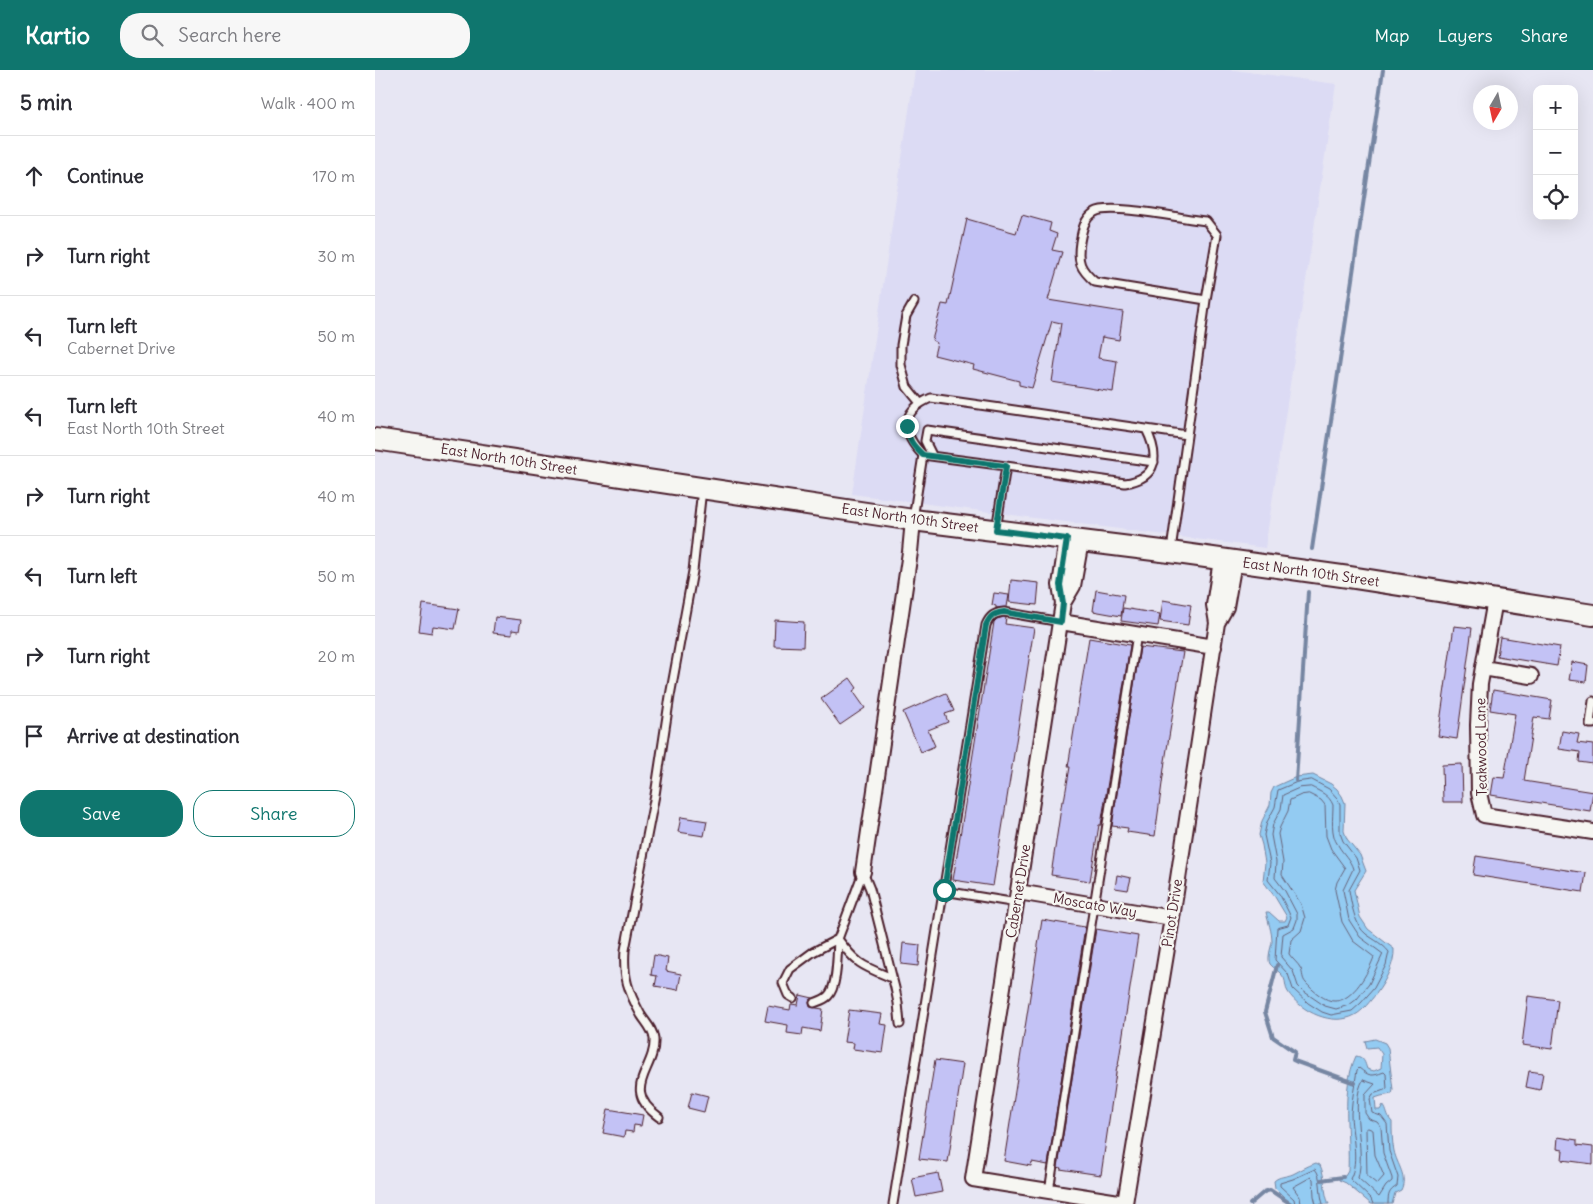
<!DOCTYPE html>
<html lang="en">
<head>
<meta charset="utf-8">
<style>
  :root { --surface:#fff; --page:#f7f7f7; --text:#2b2b33; --muted:#7c7c81; --line:#e1e1e2; --accent:#0f766e }
  body { margin:0; font-family:Delius,sans-serif; background:var(--page); color:var(--text) }
  .controls { position:absolute; right:15px; top:15px; display:grid; overflow:hidden; border-radius:10px; box-shadow:0 5px 20px #0002 }
  .controls button { width:45px; height:45px; display:grid; place-items:center; padding:0; border:0; border-bottom:1px solid var(--line); background:var(--surface); color:var(--text); font:25px sans-serif }
  .compass { position:absolute; left:1098px; top:15px; width:45px; height:45px; border-radius:50%; background:var(--surface); box-shadow:0 5px 20px #0002; rotate:189deg }
  .stop { position:absolute; width:15px; height:15px; margin:-11px; border:4px solid #0f766e; border-radius:50%; background:#fff }
  .stop.end { background:#0f766e; border-color:#fff; box-shadow:0 1px 5px #0008 }
  .list { margin:0; padding:0; list-style:none }
  h2 { display:flex; justify-content:space-between; align-items:center; height:65px; margin:0; padding:0 20px; font-size:21px }
  h2 small { font-size:16px; font-weight:400; color:var(--muted) }
  .list li { display:grid; grid-template-columns:32px 1fr auto; gap:15px; align-items:center; box-sizing:border-box; height:80px; padding:0 20px; border-top:1px solid var(--line) }
  .list b { display:block; font-size:19px; white-space:nowrap }
  .list p { margin:0; font-size:16px; white-space:nowrap; color:var(--muted) }
  .list em { font-size:16px; font-style:normal; color:var(--muted) }
  .actions { display:flex; gap:10px; padding:15px 20px }
  .actions a { flex:1; padding:11px 0; border:1px solid var(--accent); border-radius:20px; text-align:center; font-size:18px; color:var(--accent) }
  .actions .main { background:var(--accent); color:#fff }
  .icon { flex:none; width:28px; height:28px; fill:none; stroke:currentColor; stroke-width:2; stroke-linecap:round; stroke-linejoin:round }
  .map { position:relative; flex:none; width:1218px; height:1134px; overflow:hidden }
  header { display:flex; align-items:center; gap:30px; box-sizing:border-box; height:70px; padding:0 25px; background:var(--accent); color:#fff }
  header strong { font-size:24px }
  nav { display:flex; gap:28px; margin-inline-start:auto; font-size:18px }
  .search { width:350px; height:45px; background:var(--page); display:flex; align-items:center; gap:12px; box-sizing:border-box; padding:0 18px; border-radius:20px; color:var(--muted); font-size:19px }
  main { display:flex }
  aside { flex:1; background:var(--surface) }
  .map>svg:first-child { display:block }
</style>
</head>
<body>
<header>
<strong>Kartio</strong>
<div class="search"><svg class="icon" aria-label="search" viewBox="0 0 24 24"><circle cx="10" cy="10" r="6"/><path d="M15 15l6 6"/></svg>Search here</div>
<nav><a>Map</a><a>Layers</a><a>Share</a></nav>
</header>
<main>
<aside>
<h2>5 min<small>Walk · 400 m</small></h2>
<ul class="list">
<li><svg class="icon" aria-label="ahead" viewBox="0 0 24 24"><path d="M12 20V5M6 11l6-6 6 6"/></svg><div><b>Continue</b></div><em>170 m</em></li>
<li><svg class="icon" aria-label="right" viewBox="0 0 24 24"><path d="M7 20v-9h11M14 6l5 5-5 5"/></svg><div><b>Turn right</b></div><em>30 m</em></li>
<li><svg class="icon" aria-label="left" viewBox="0 0 24 24"><path d="M17 20v-9H6M10 6l-5 5 5 5"/></svg><div><b>Turn left</b><p>Cabernet Drive</p></div><em>50 m</em></li>
<li><svg class="icon" aria-label="left" viewBox="0 0 24 24"><path d="M17 20v-9H6M10 6l-5 5 5 5"/></svg><div><b>Turn left</b><p>East North 10th Street</p></div><em>40 m</em></li>
<li><svg class="icon" aria-label="right" viewBox="0 0 24 24"><path d="M7 20v-9h11M14 6l5 5-5 5"/></svg><div><b>Turn right</b></div><em>40 m</em></li>
<li><svg class="icon" aria-label="left" viewBox="0 0 24 24"><path d="M17 20v-9H6M10 6l-5 5 5 5"/></svg><div><b>Turn left</b></div><em>50 m</em></li>
<li><svg class="icon" aria-label="right" viewBox="0 0 24 24"><path d="M7 20v-9h11M14 6l5 5-5 5"/></svg><div><b>Turn right</b></div><em>20 m</em></li>
<li><svg class="icon" aria-label="arrive" viewBox="0 0 24 24"><path d="M6 21V4h12l-3 4 3 4H6"/></svg><div><b>Arrive at destination</b></div></li>
</ul>
<div class="actions"><a class="main">Save</a><a>Share</a></div>
</aside>
<div class="map">
<svg width="1218" height="1134" viewBox="0 0 1218 1134">
  <rect width="100%" height="100%" fill="#e7e6f3"/>
  <filter id="ink" filterUnits="userSpaceOnUse"><feTurbulence type="fractalNoise" baseFrequency=".02" numOctaves="2"/><feDisplacementMap in="SourceGraphic" scale="10" xChannelSelector="R" yChannelSelector="G"/><feConvolveMatrix kernelMatrix="1 2 1 2 8 2 1 2 1" color-interpolation-filters="sRGB"/></filter>
  <g filter="url(#ink)">
    <path fill="#dcdbf4" d="M540,0H859L961,14L890,478L477,424Z"/>
    <path fill="#93cbf2" stroke="#7686a2" d="M938,705L956,714L962,719L967,726L970,733L969,761L972,769L985,785L991,801L979,820L985,847L993,859L1019,879C1020,893 1010,912 1001,924C995,931 988,941 980,945C958,957 926,942 913,922C910,918 911,912 909,908C906,902 899,899 895,894C892,888 896,878 897,872C897,861 893,852 891,842H894L904,851H910L912,847L900,827L888,811L890,793L887,775L884,765L887,751L895,735L896,723L899,717L921,707Z
      M1000,969L1010,973L1013,978L1018,1020L1017,1024L1006,1026L1000,1028L1001,1040H1005L1008,1035C1013,1041 1011,1046 1017,1052C1017,1061 1017,1072 1019,1081C1022,1095 1033,1106 1026,1120L1020,1123L1017,1134H996L971,1113L964,1110V1107L970,1106L973,1101C975,1064 965,1021 981,986C989,987 990,993 992,999L999,1001L1006,998L1007,984L1002,977L992,978L990,971Z
      M941,1093L945,1095C951,1108 948,1121 954,1134H916L900,1118L899,1111C904,1106 911,1107 918,1104C926,1100 932,1096 941,1093Z"/>
    <g fill="none" stroke-linecap="round" stroke-linejoin="round">
      <path stroke="#67647b" stroke-width="1" d="M937,710L954,719L962,728L965,734V763L968,771L981,788L985,800L974,820C976,833 980,856 991,864C999,870 1008,874 1014,882L1011,895L999,918L986,933L977,941L956,945L947,942L933,933L918,919L913,904L900,890L902,858L913,855L916,847L905,825L893,810L895,793L889,765L892,752L900,737L903,720L922,712Z
        M936,717C946,722 954,725 958,735C958,748 955,764 963,775C968,784 975,789 978,799L968,820L974,850L985,867L1008,884L994,914L982,929L974,935L961,939L950,936L928,921L923,916L918,901L906,887L908,864L919,858L922,850V844L910,821L900,808L901,792L896,765L898,754L906,739L908,725L924,718Z
        M934,724L946,730L950,735L951,766L956,779L970,798L962,812L960,820L967,852L978,871L999,887C994,901 978,931 960,931C951,932 937,920 931,913C927,909 928,904 926,899C923,893 917,889 914,884L916,870L926,861L930,848L926,834L907,805L908,792L903,764L905,757L913,741L915,730L926,725Z
        M988,1010L1000,1014L990,1025V1043L994,1049L1002,1052L1006,1057L1008,1083L1017,1108V1111L1011,1116L1004,1127L983,1108C991,1080 974,1033 988,1010Z
        M993,1058L998,1060L1000,1085L1009,1106L1002,1114L992,1106L991,1060Z
        M920,1134L919,1129L905,1116V1113L918,1109L940,1099C947,1106 944,1123 948,1134
        M926,1134L925,1127L918,1117L936,1107L938,1109L939,1126L941,1134
        M998,1134L996,1129L975,1109C985,1090 976,1063 976,1043C977,1028 980,1014 982,1000L984,998C994,1006 996,1007 1009,1002L1011,1004L1012,1019L998,1024L995,1029L997,1043L1006,1046L1012,1054L1014,1081L1023,1107L1022,1116C1014,1121 1013,1124 1013,1134"/>
      <path stroke="#7686a2" stroke-width="4" d="M937,479L1008,0
        M921,711L933,522
        M902,895L890,942L898,967L920,982L918,990L922,992L980,1013
        M946,1110L968,1107
        M875,1134L889,1122L895,1120L916,1134"/>
    </g>
    <path fill="#c3c2f5" stroke="#4a1f2b" d="M647,145L676,153L674,161L682,164L677,180L687,182L673,230L748,242L744,270L727,267L723,288L742,291L738,322L677,312L686,253L677,251L657,318L644,315V311L598,299L599,295L559,285L562,273L557,270L567,234L573,235L592,149L641,163Z
      M636,510L664,513L662,535L634,532Z
      M721,520L749,525L746,546L718,541Z
      M619,523L634,525L632,537L621,538V536L617,535Z
      M788,530L816,535L813,555L785,551Z
      M48,534L84,539L80,559L58,556L57,563L44,561Z
      M748,538L785,544L783,556L746,551Z
      M120,547L146,550L144,561L137,560V565L118,563Z
      M629,547L631,548L630,554L659,558L618,816L578,810L619,552L622,549Z
      M400,550L429,552L428,577L399,576Z
      M1079,556L1097,558L1082,669L1063,666Z
      M1125,567L1185,577L1182,596L1122,586Z
      M714,568L755,575L726,755H724L715,811L676,805L687,731H689L695,697H693Z
      M765,577L808,582L790,691L780,766L752,762L753,758L737,756Z
      M1197,592L1213,595L1211,612L1194,610Z
      M475,608L482,618L478,621L490,638L465,655L446,629Z
      M1118,620L1177,630L1174,649L1159,647L1149,711L1218,722L1215,741L1116,725L1119,707L1129,708L1140,644L1115,640Z
      M571,623L579,641L570,644L573,652L553,660L560,676L546,682L528,642Z
      M1187,661L1204,664L1202,673L1218,675V694L1204,692L1205,682L1184,679Z
      M1087,694L1088,732H1068L1067,695Z
      M306,747L332,751L329,766L303,762Z
      M1101,786L1211,803L1208,822L1098,805Z
      M742,805L756,808L753,820L740,818Z
      M667,850L710,857L673,1095L657,1092L656,1096L629,1091Z
      M721,859L763,866L743,996H742L726,1105L685,1099L686,1098L683,1097Z
      M528,873L545,875L543,896L526,894Z
      M279,885L293,888L291,901L306,904L303,920L280,916L282,906L276,905Z
      M425,925L438,928L434,932L435,937L448,939L445,961L428,958L427,965L412,963L413,955L390,951L393,936L415,940L416,934L423,935Z
      M1153,926L1183,930L1177,979L1147,975Z
      M474,940L507,944L505,954L512,955L508,983L478,979L479,973L469,972Z
      M560,990L588,994L573,1092L544,1089Z
      M1154,1001L1168,1003L1165,1020L1151,1017Z
      M317,1022L333,1026L329,1042L313,1038Z
      M233,1039L268,1045L266,1056L259,1055L258,1062L250,1061L249,1067L228,1063Z
      M1183,1067L1202,1070V1075L1218,1077V1094L1187,1090L1188,1080L1182,1079Z
      M563,1103L567,1122L541,1127L537,1108Z"/>
    <g fill="none" stroke-linecap="round" stroke-linejoin="round">
      <defs>
        <path id="service" d="M539,232L531,246L526,275V295L532,317L545,333
          M771,359L812,365
          M557,385L550,371L552,360L779,392
          M538,449L548,385
          M621,460L631,396L548,385C526,363 525,341 556,328L771,359C784,385 784,408 750,413L631,396
          M796,480L831,230L842,165L831,151C810,149 735,133 720,142C709,148 707,161 705,172C702,192 705,199 720,212L831,230
          M1218,631L1215,654H1218
          M488,802L495,819L520,918L523,933L525,954
          M569,821L642,833
          M463,869C482,895 488,896 517,908
          M418,928L413,925L408,913L415,899L438,882L463,869L488,802
          M439,933C444,931 449,930 453,926C463,916 462,883 463,869
          M284,1047C244,1018 281,1000 279,969C278,959 271,953 266,945C253,921 248,907 250,880L280,725L295,626L318,501L327,419
          M674,1121L762,564
          M518,1134L611,555C615,546 619,543 629,542L686,552"/>
        <path id="minor" d="M692,469L685,515L688,533L698,516L706,471
          M846,490L839,535L842,553L851,537L859,492
          M1120,530L1105,614L1103,655L1104,723L1109,745L1218,762
          M688,533L598,1109L750,1133L797,848L842,553
          M686,552L839,577
          M1108,598L1156,606
          M488,802L535,482L538,450
          M643,822L797,848"/>
        <path id="secondary" d="M0,369L538,450L795,482L974,507L1218,545"/>
      </defs>
      <use href="#service" stroke="#4a1f2b" stroke-width="11"/>
      <use href="#minor" stroke="#4a1f2b" stroke-width="18"/>
      <use href="#secondary" stroke="#4a1f2b" stroke-width="24"/>
      <use href="#service" stroke="#f6f6f2" stroke-width="7"/>
      <use href="#minor" stroke="#f6f6f2" stroke-width="14"/>
      <use href="#secondary" stroke="#f6f6f2" stroke-width="20"/>
    </g>
  </g>
  <g fill="none" stroke-linecap="round" stroke-linejoin="round" filter="url(#ink)">
    <path stroke="#0f766e" stroke-width="6" d="M532,356C533,370 538,376 548,385L631,396L621,460L692,469L685,515L688,533L686,552L629,542C619,543 615,546 611,555L569,820"/>
  </g>
  <g text-anchor="middle" stroke-width="4.5" stroke-linejoin="round" paint-order="stroke">
    <g font-size="14" fill="#4a1f2b" stroke="#f6f6f2">
      <text transform="translate(134 389) rotate(9)" y="5">East North 10th Street</text>
      <text transform="translate(535 448) rotate(8)" y="5">East North 10th Street</text>
      <text transform="translate(936 502) rotate(8)" y="5">East North 10th Street</text>
      <text transform="translate(1106 677) rotate(-91)" y="5">Teakwood Lane</text>
      <text transform="translate(643 821) rotate(-81)" y="5">Cabernet Drive</text>
      <text transform="translate(720 835) rotate(10)" y="5">Moscato Way</text>
      <text transform="translate(797 843) rotate(-81)" y="5">Pinot Drive</text>
    </g>
  </g>
</svg>
<div class="controls">
<button>+</button>
<button>−</button>
<button><svg class="icon" aria-label="locate" viewBox="0 0 24 24"><circle cx="12" cy="12" r="6"/><path d="M12 2v4M12 18v4M2 12h4M18 12h4"/></svg></button>
</div>
<svg class="compass" viewBox="-18 -18 36 36"><path d="M0-13l5 13h-10z" fill="#e53935"/><path d="M0 13l5-13h-10z" fill="#7c7c81"/></svg>
<div class="stop" style="left:569px;top:820px"></div>
<div class="stop end" style="left:532px;top:356px"></div>
</div>
</main>
</body>
</html>
